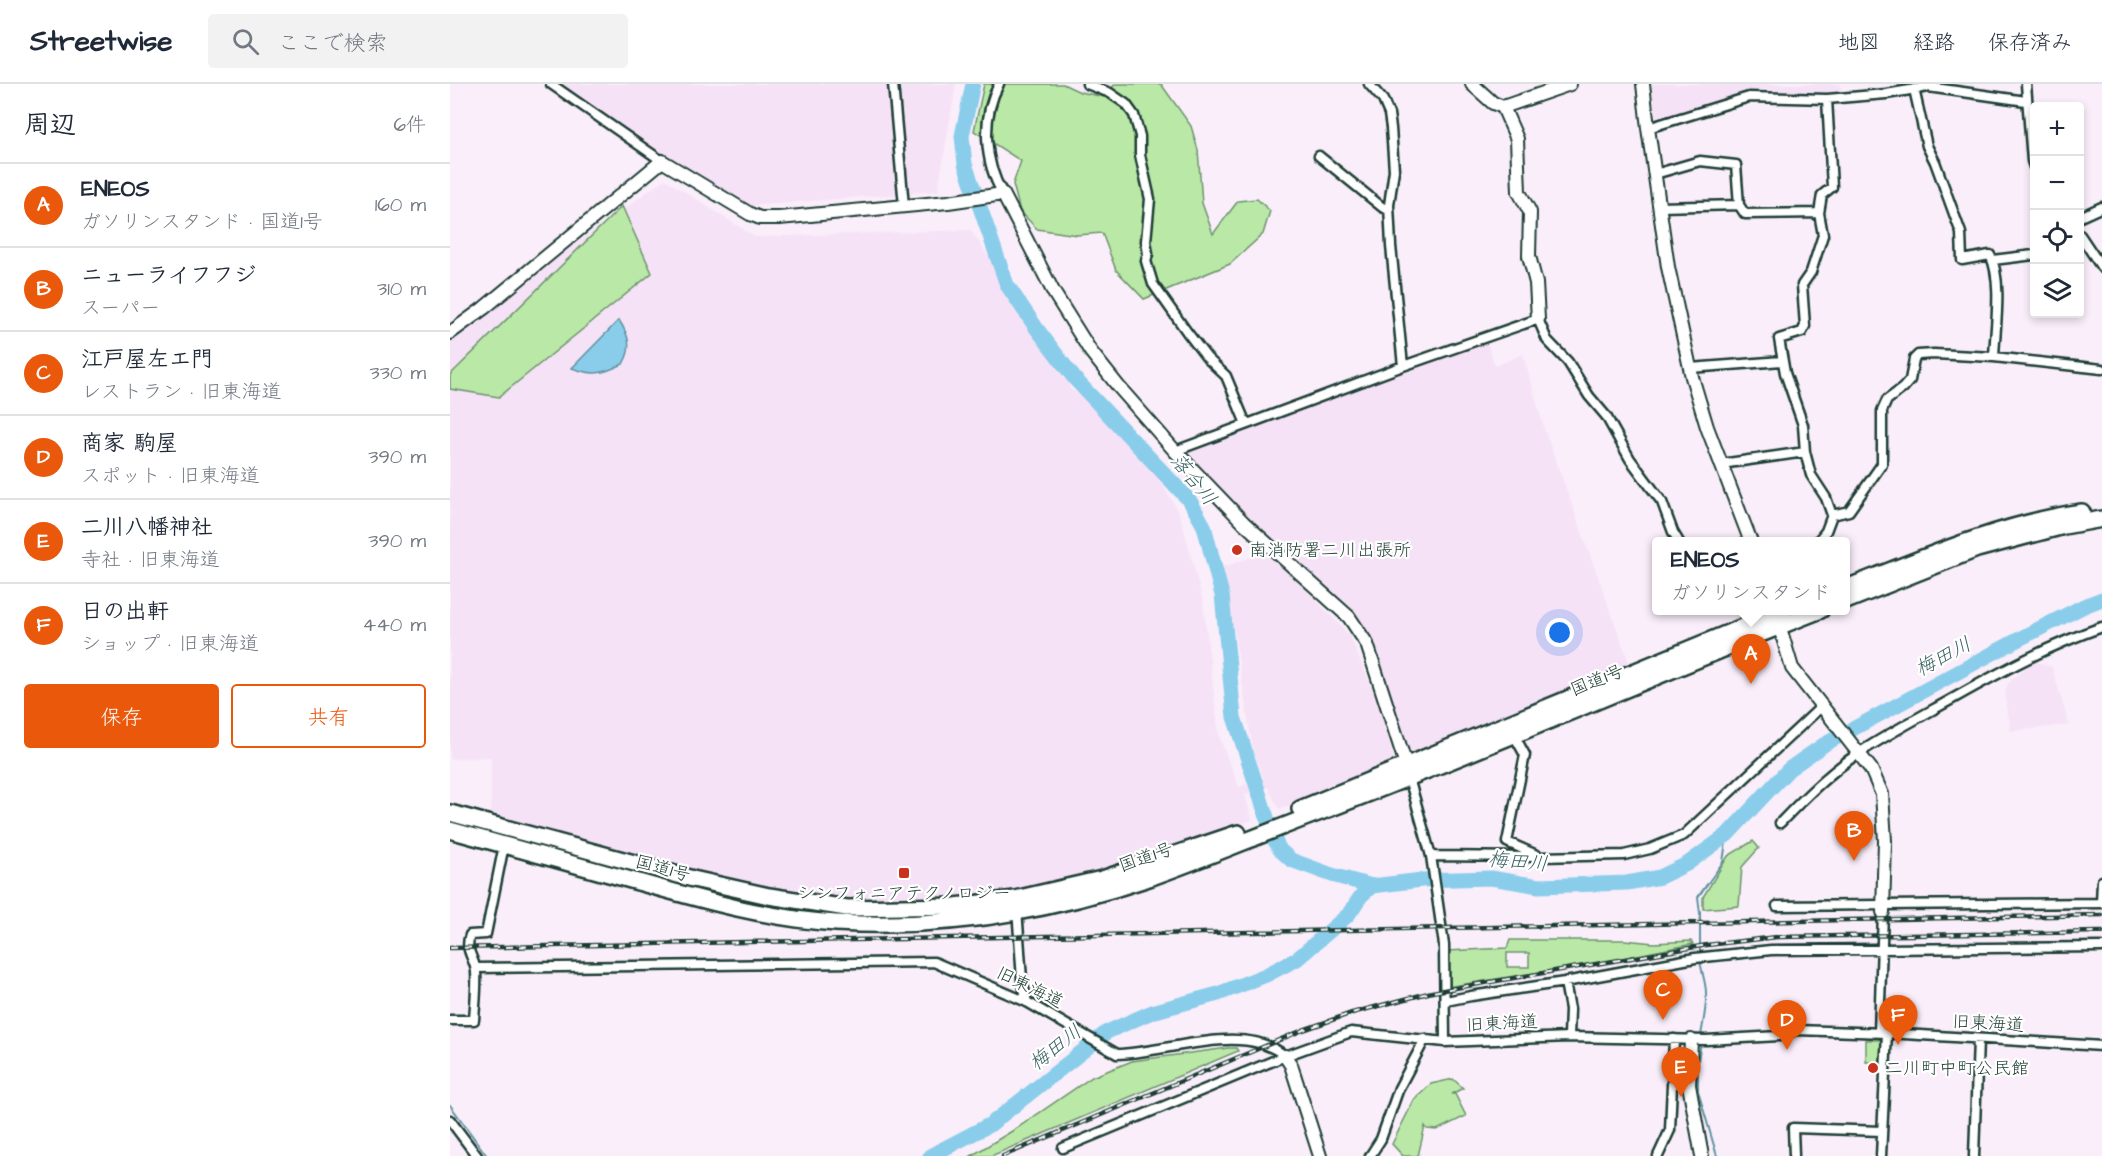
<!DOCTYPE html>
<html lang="ja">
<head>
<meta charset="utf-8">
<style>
  :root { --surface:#fff; --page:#f2f2f3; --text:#1f2937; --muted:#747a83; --line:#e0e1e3; --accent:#ea580c }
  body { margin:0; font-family:"Architects Daughter","Klee One",sans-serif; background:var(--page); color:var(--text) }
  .controls { position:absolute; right:18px; top:18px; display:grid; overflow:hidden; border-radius:6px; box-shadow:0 3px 9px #0003 }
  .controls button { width:54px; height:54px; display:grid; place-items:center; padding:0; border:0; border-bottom:2px solid var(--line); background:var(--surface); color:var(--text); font:30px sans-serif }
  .you { position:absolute; left:1110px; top:549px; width:21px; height:21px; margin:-15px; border:4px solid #fff; border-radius:50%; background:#1a73e8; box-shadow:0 0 0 9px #1a73e833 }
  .badge { display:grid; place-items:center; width:39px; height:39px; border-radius:50%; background:var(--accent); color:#fff; font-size:20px; font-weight:700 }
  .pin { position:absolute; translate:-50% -50px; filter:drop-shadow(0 2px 3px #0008) }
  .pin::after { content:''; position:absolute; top:32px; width:21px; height:18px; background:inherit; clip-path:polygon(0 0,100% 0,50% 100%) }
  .popup { position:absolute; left:1202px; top:453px; width:198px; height:78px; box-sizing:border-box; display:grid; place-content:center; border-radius:6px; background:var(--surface); filter:drop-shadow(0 2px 4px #0005); font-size:20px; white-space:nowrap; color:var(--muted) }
  .popup b { font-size:22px; color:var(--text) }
  .popup::after { content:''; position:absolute; left:50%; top:100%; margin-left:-12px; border:12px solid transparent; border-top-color:var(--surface) }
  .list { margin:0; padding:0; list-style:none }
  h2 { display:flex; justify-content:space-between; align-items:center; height:78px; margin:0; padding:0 24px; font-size:26px }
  h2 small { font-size:20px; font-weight:400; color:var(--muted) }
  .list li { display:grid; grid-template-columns:39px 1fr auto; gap:18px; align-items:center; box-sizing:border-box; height:84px; padding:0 24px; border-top:2px solid var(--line) }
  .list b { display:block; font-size:22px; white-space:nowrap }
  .list p { margin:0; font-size:20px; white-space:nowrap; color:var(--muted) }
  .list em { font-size:20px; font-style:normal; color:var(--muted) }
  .actions { display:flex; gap:12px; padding:18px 24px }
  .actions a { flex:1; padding:14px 0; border:2px solid var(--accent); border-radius:6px; text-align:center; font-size:21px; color:var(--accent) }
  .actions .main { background:var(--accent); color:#fff }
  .icon { flex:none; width:33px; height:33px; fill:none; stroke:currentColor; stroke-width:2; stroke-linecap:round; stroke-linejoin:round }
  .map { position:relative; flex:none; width:1652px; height:1072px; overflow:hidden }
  header { display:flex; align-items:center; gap:36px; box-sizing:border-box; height:84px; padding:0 30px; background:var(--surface); border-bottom:2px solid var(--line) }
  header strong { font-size:28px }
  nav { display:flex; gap:33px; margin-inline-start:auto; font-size:21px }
  .search { width:420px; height:54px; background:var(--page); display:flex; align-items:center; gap:15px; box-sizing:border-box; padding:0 21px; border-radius:6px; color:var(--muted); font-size:22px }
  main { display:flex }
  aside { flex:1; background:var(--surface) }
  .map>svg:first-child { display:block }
</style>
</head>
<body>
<header>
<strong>Streetwise</strong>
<div class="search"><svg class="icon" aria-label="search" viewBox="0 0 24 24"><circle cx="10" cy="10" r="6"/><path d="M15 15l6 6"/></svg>ここで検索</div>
<nav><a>地図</a><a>経路</a><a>保存済み</a></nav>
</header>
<main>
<aside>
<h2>周辺<small>6件</small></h2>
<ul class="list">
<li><span class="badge">A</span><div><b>ENEOS</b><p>ガソリンスタンド · 国道1号</p></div><em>160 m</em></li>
<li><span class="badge">B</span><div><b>ニューライフフジ</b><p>スーパー</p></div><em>310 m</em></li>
<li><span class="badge">C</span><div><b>江戸屋左エ門</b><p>レストラン · 旧東海道</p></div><em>330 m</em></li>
<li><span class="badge">D</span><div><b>商家 駒屋</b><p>スポット · 旧東海道</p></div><em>390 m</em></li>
<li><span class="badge">E</span><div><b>二川八幡神社</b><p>寺社 · 旧東海道</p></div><em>390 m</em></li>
<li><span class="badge">F</span><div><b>日の出軒</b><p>ショップ · 旧東海道</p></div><em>440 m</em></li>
</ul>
<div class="actions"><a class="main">保存</a><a>共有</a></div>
</aside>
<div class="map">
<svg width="1652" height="1072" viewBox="0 0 1652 1072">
  <rect width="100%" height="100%" fill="#faeefa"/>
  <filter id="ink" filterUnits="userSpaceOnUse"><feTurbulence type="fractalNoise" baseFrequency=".0167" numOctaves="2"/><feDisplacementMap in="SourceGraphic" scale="12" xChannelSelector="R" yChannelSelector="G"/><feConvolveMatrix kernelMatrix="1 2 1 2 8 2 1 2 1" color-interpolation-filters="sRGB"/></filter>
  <g filter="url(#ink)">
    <path fill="#f6e2f6" d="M101,0H506L488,107L298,122Z
      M1200,0H1390L1392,8L1365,13L1313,5L1257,25L1207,34Z
      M215,95L305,153L521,146L619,295L620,305L640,317L709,394L730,431L753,517L769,652L789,703L813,694L802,661L777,503L772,483L820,467L899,551L930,622L945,680L829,725L818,703L795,711L802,736L676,782L574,806L483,817L395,818L294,801L41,733V673L0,675V251Z
      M1037,258L1045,282L1073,270L1094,344L1180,581L958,672L927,563L907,534L757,397L732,369Z
      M1584,577L1602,583L1619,641L1561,647L1555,611L1557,600Z"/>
    <path fill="#bae8a7" stroke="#6c926e" stroke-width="1.5" fill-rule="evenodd" d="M534,0H613L630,8L654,13L665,0H711L741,42L748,66L752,119L763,150L788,117L807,115L820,127L813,150L780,180L694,215L666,186L652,149L627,151L587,145L570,127L563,100L571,77L524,47Z
      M172,122L202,189L49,313L0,305V291Z
      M1303,757L1309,764L1292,783L1289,822L1253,825V813L1278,772Z
      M1060,856H1174L1204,859L1241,857L1243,860L1152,878L997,903V867L1057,864ZM1057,869H1079V883H1057Z
      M1416,956H1431L1430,979L1416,978Z
      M778,964H786L788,967L541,1072H521L567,1044L642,993L682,977Z
      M1003,995L1013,1004L1002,1010H1005L1016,1032L987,1046L977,1045L975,1042L968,1072H953L942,1060L964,1016L981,1000Z"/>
    <path fill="#8acdeb" stroke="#5f93a2" stroke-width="1.5" d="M169,236C179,252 183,263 173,280C152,290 144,292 122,284Z"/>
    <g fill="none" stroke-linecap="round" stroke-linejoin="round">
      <path stroke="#5f93a2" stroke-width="2" d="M1250,869V829L1248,813L1273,778L1277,751
        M1250,875C1251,887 1256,898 1256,909C1257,923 1253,938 1251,952
        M1251,958L1248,977V1007L1267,1072
        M0,1021L37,1072"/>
      <path stroke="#8acdeb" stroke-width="15" d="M523,0L512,52L515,80L557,201L587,245L625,295L740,417L754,442L772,511L784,633L824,755L830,766L841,776L882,791L922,802
        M480,1072L541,1040L657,948L702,928L768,910L816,891L847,875L898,831L911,812L922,802L972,796L1041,794L1089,802L1177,799L1210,793L1237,780L1277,751L1339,685L1375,660L1573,553L1634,522L1652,515"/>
      <defs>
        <path id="street" d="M101,0L212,77
          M443,0L454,122
          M549,0C531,34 534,78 553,110
          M637,0L660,9L676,20L684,31L690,52V71L700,115L696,157L698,170L696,177L703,200L737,248L757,274L776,292L796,340
          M919,0L933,16L939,30L941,44L944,86L939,121L941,162L953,282
          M1576,0L1582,77L1584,83
          M1464,5L1477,62L1485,78L1511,149L1512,176L1540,171C1553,196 1545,245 1544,273
          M1198,44L1299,13L1377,15L1436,10L1478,3L1576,17
          M869,72L932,123L939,126
          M1205,90L1250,77L1286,81L1289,121
          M1210,123L1289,121L1295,130L1369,129
          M1630,133L1652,123
          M1630,151L1652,184
          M1543,176L1584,171
          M1240,284L1332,277
          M725,367L953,282L1088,235L1097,256L1118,278L1139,312L1156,332L1180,375L1212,418L1223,448L1229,458
          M1271,380L1355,368
          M1382,431L1399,427L1432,380V327L1437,316L1453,304L1460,296L1464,275L1468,271L1484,270L1544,273L1652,285
          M1367,458L1376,447L1382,431L1376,414L1361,391L1355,368L1353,341L1335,289L1329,255L1352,248L1355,242L1352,201L1361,188L1373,151L1369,129L1372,111L1382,103L1377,15
          M959,694L981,772L1091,773L1057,758L1075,671L1064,651
          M1330,739C1354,714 1380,688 1409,669C1439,649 1472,632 1504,614C1552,587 1600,561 1652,543
          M981,772L994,861L995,958
          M1091,773L1174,771L1200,765L1234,751L1372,622
          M1651,819L1652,797
          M1327,822L1652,819
          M567,824L572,896L577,918
          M26,884L484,878L577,918L667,970C717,969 794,937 835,972
          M1115,898L1120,925L1119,953
          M996,917L1021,912L1115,898L1245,874L1321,866L1652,863
          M0,936H24C25,920 27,903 26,888C25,874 14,867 20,851L36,850L54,761
          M1429,949L1433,828
          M0,1036L27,1072
          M613,1064L835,972L901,948L995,958L1119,953L1256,956L1329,952L1346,946L1437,949L1652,962
          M920,1072L931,1055L949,1004L975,955
          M1208,1072L1220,1046L1224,955
          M1344,1072L1343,1044L1432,1047
          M1431,1072L1437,949
          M1524,1072L1528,955"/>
        <path id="secondary" d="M1022,0L1043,19L1053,23L1067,55L1069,108L1080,128L1079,172L1086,199L1088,235
          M1193,0L1198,44L1218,183L1242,293L1257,343L1301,458
          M1053,23L1120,0
          M0,249L34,224L212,77L300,130L310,134H329L498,118L553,110L604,209L641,268L668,302L725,367L794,439L899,533L917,560L956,681
          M1327,534L1342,584L1421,685L1432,710L1435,757L1433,828
          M1241,956L1239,1001L1252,1072
          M835,972L841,981L870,1072"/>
        <path id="highway" d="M1396,504C1473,474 1550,440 1632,428
          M1396,517L1527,465L1614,442L1652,435
          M850,725L1334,526
          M0,729L243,795L319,812L397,824L505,822L565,815L652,795L788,749
          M0,746C63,763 125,781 188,798C252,816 319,835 386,839C492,845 599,828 699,794C756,774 812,750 868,729C1037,665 1202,592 1371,526"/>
      </defs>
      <use href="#street" stroke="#1f3d34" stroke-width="13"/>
      <use href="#secondary" stroke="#1f3d34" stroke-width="16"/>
      <use href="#highway" stroke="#1f3d34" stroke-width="20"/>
      <use href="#street" stroke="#fff" stroke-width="8"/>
      <use href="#secondary" stroke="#fff" stroke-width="12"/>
      <use href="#highway" stroke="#fff" stroke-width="15"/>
      <defs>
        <path id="rail" d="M0,864L1652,831
          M553,1072L853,946L902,929L982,908L1257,861L1327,853L1652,848"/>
      </defs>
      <use href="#rail" stroke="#1f3d34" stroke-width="4.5"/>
      <use href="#rail" stroke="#fff" stroke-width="2" stroke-dasharray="7" stroke-linecap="butt"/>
    </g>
  </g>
  <g fill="#c8321e" stroke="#fff" stroke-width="2">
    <circle cx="787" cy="466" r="6"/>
    <rect x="448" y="783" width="12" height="12" rx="3"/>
    <circle cx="1423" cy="984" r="6"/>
  </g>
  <g text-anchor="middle" stroke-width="4.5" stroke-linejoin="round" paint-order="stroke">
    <g font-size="18" fill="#1f3d34" stroke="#fff" text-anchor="start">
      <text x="799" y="472">南消防署二川出張所</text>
      <text x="454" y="815" text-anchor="middle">シンフォニアテクノロジー</text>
      <text x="1435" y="990">二川町中町公民館</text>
    </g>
    <g font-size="18" fill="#1f3d34" stroke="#fff">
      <text transform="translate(1147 596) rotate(-22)" y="6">国道1号</text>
      <text transform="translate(696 773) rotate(-19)" y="6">国道1号</text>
      <text transform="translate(213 784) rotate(15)" y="6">国道1号</text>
      <text transform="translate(580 903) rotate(26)" y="6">旧東海道</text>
      <text transform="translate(1052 939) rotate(-3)" y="6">旧東海道</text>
      <text transform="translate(1538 939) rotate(3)" y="6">旧東海道</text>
    </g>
    <g font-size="20" font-style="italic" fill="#3a6162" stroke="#fff">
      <text transform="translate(744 395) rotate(51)" y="7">落合川</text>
      <text transform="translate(1493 572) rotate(-28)" y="7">梅田川</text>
      <text transform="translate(1068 777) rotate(5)" y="7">梅田川</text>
      <text transform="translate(605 963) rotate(-38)" y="7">梅田川</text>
    </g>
  </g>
</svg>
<div class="controls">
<button>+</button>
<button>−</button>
<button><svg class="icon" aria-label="locate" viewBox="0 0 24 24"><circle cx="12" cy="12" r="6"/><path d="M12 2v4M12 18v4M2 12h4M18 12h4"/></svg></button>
<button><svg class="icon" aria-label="layers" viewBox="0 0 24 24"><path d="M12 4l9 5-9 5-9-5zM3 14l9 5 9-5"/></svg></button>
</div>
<div class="you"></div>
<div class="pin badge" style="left:1301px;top:600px">A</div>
<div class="popup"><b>ENEOS</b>ガソリンスタンド</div>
<div class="pin badge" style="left:1404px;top:777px">B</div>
<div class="pin badge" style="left:1213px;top:936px">C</div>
<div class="pin badge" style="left:1337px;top:966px">D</div>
<div class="pin badge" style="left:1231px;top:1013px">E</div>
<div class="pin badge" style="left:1448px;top:961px">F</div>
</div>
</main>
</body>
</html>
